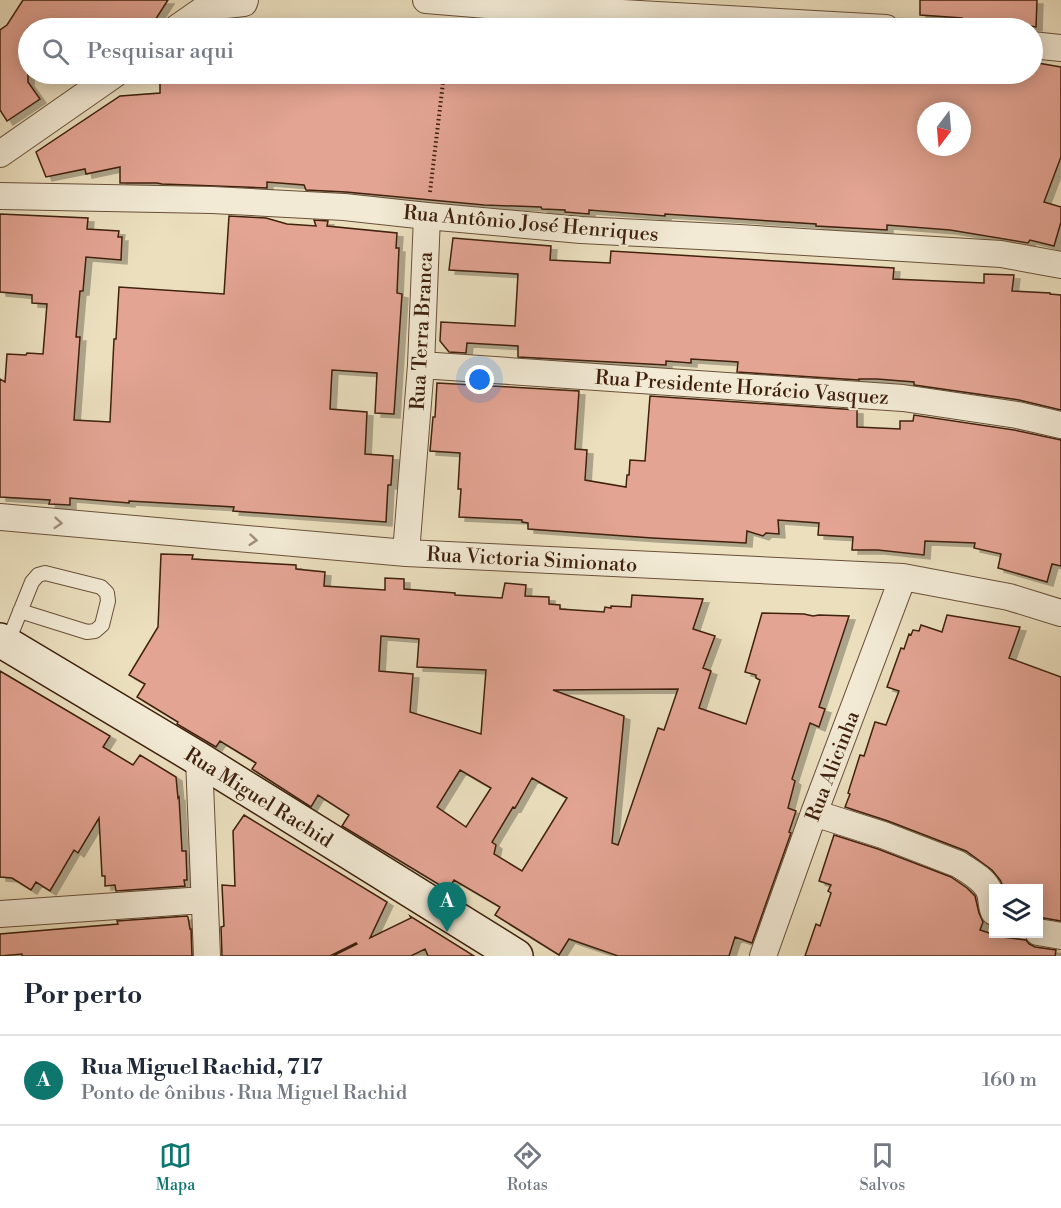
<!DOCTYPE html>
<html lang="pt">
<head>
<meta charset="utf-8">
<style>
  :root { --surface:#fff; --page:#f6f6f7; --text:#1f2937; --muted:#747a83; --line:#e0e1e3; --accent:#0f766e }
  body { margin:0; font-family:"Libre Bodoni",serif; background:var(--page); color:var(--text) }
  .controls { position:absolute; right:18px; bottom:18px; display:grid; overflow:hidden; border-radius:0px; box-shadow:0 3px 15px #0003 }
  .controls button { width:54px; height:54px; display:grid; place-items:center; padding:0; border:0; border-bottom:2px solid var(--line); background:var(--surface); color:var(--text); font:30px sans-serif }
  .compass { position:absolute; left:917px; top:102px; width:54px; height:54px; border-radius:50%; background:var(--surface); box-shadow:0 3px 15px #0003; rotate:196deg }
  .you { position:absolute; left:480px; top:380px; width:21px; height:21px; margin:-15px; border:4px solid #fff; border-radius:50%; background:#1a73e8; box-shadow:0 0 0 9px #1a73e833 }
  .badge { display:grid; place-items:center; width:39px; height:39px; border-radius:50%; background:var(--accent); color:#fff; font-size:20px; font-weight:700 }
  .pin { position:absolute; translate:-50% -50px; filter:drop-shadow(0 2px 3px #0008) }
  .pin::after { content:''; position:absolute; top:32px; width:21px; height:18px; background:inherit; clip-path:polygon(0 0,100% 0,50% 100%) }
  .list { margin:0; padding:0; list-style:none }
  h2 { display:flex; justify-content:space-between; align-items:center; height:78px; margin:0; padding:0 24px; font-size:26px }
  h2 small { font-size:20px; font-weight:400; color:var(--muted) }
  .list li { display:grid; grid-template-columns:39px 1fr auto; gap:18px; align-items:center; box-sizing:border-box; height:90px; padding:0 24px; border-top:2px solid var(--line) }
  .list b { display:block; font-size:22px; white-space:nowrap }
  .list p { margin:0; font-size:20px; white-space:nowrap; color:var(--muted) }
  .list em { font-size:20px; font-style:normal; color:var(--muted) }
  .icon { flex:none; width:33px; height:33px; fill:none; stroke:currentColor; stroke-width:2; stroke-linecap:round; stroke-linejoin:round }
  .map { position:relative; flex:none; width:1061px; height:956px; overflow:hidden }
  .search { position:absolute; background:var(--surface); box-shadow:0 3px 15px #0003; left:18px; right:18px; top:18px; height:66px; display:flex; align-items:center; gap:15px; box-sizing:border-box; padding:0 21px; border-radius:33px; color:var(--muted); font-size:22px }
  .sheet { height:168px; background:var(--surface) }
  nav { display:flex; justify-content:space-around; align-items:center; box-sizing:border-box; height:84px; border-top:2px solid var(--line); background:var(--surface); font-size:16px; color:var(--muted) }
  nav a { display:grid; justify-items:center; gap:3px }
  nav .on { color:var(--accent) }
  .map>svg:first-child { display:block }
</style>
</head>
<body>
<div class="map">
<svg width="1061" height="956" viewBox="0 0 1061 956">
  <defs>
    <filter id="shadow"><feDropShadow dx="6" dy="4" stdDeviation="0" flood-color="#0004"/></filter>
  </defs>
  <rect width="100%" height="100%" fill="#ebdfbe"/>
  <filter id="stains"><feTurbulence type="fractalNoise" baseFrequency=".00333" numOctaves="4"/><feColorMatrix values="0 0 0 0 .2 0 0 0 0 .09 0 0 0 0 .02 0 0 0 .5 -.17"/></filter>
  <radialGradient id="worn" r=".72"><stop offset=".6" stop-color="#630" stop-opacity="0"/><stop offset="1" stop-color="#630" stop-opacity=".3"/></radialGradient>
  <path fill="#e3a493" stroke="#3f200d" stroke-width="1.5" fill-rule="evenodd" filter="url(#shadow)" d="M23,0H168L150,28H28V82L40,99L7,121L0,110V30L7,25Z
    M920,0H1037L1036,27L984,19V24L962,23V18L920,15Z
    M1032,62L1061,67V157L1044,202L1061,207V222L1054,246L1030,240L1028,243L950,230L887,225V230L816,226V224L665,214V216L589,210V214L565,212V210L542,209L541,207L484,205L346,192L306,190L304,185L267,182V188L162,184L157,183H120V167L86,174L85,169L46,177L36,152L120,96L160,93V74H1032ZM926,111H962V147H926Z
    M0,214L88,218L87,229L119,231L118,237H122L121,260L86,257L83,291H80L76,337H80L74,420L110,422L114,339H116L119,287L224,294L229,216L266,218L287,224L316,226L314,220L328,221L327,226L397,233L396,248H399L397,293L402,294L394,414L375,413L377,373L332,370L330,409L367,412L365,454L393,456L391,485H388L386,522L233,511L234,507L129,501V503L70,498V505L49,504L50,500L0,497V379L5,382L7,354L26,355L27,353L43,354L47,304L32,303V295L0,292Z
    M453,238L551,246L550,260L610,263L611,251L894,268L893,279L984,283V274L1014,275L1012,291L1050,293V294L1061,295V410L1019,400L914,385V382L877,379H859V380L737,372L738,362L691,359V363L666,361V365L518,357V346L467,343L466,353L449,352L440,341L441,322L515,326L518,274L449,270Z
    M437,383L579,391L575,449L587,450L585,480L626,487L627,475H629L630,460L645,461L650,396L857,410V427L900,429V421H913L914,415L1014,430L1061,440V566L1052,564L1047,582L998,568L1001,554L974,548L975,543L925,541L924,555L878,550H852L853,537L818,535L819,523L778,520L779,534L766,533L763,536L747,531L746,543L652,538L528,529V523L522,522V520L459,517L461,489H458L460,453L430,451L433,417H435Z
    M161,554L193,555L192,559L296,565V569L325,572L324,586L385,590V578L404,579V589L455,593V595L502,598L505,583L526,585L525,596L549,597V604L560,605V609L604,612L605,607L611,608V606L631,607L632,595L703,599L693,629L715,636L703,668L711,671L699,708L746,724L760,680L756,678V675L745,672L762,613L804,614L813,616L819,615L849,616L819,707L825,709L819,727L810,723L792,779L795,781L788,808L796,811L789,832L791,833L752,943L735,937L729,956H618L569,939L559,955L495,915L500,907L454,880L448,890L342,826L349,815L318,795L311,807L252,769L256,763L220,741L216,747L177,724L178,722L137,697L145,684L129,675L158,627ZM381,636L419,639L417,667L486,670L481,734L410,712L413,674L379,671ZM678,689L664,730L658,728L618,845L612,843L624,716L553,690ZM460,770L491,788L466,827L437,807ZM532,778L567,798L522,871L494,854L496,845L492,842L513,807L515,808Z
    M947,615L1020,627L1009,658L1061,677V921L1038,917V888H1004L1000,880L992,870L966,851L888,821L845,807L850,794L848,793L860,755L864,756L875,722L886,725L899,691L887,687L901,648L904,649L909,634L911,635L913,630L919,631L921,625L942,632Z
    M0,671L110,736L103,747L133,765L140,755L176,777L178,798L179,797L182,851H186L187,880H184L185,886L116,891L115,885L105,886V876H102L99,818L78,853L74,850L50,891L36,882L31,890L12,878L0,877Z
    M244,815L387,902L370,938L411,918L410,916L474,956H428L425,949L411,956H333L357,944L356,943L330,956H222L221,927L224,926L222,885L235,886L233,831Z
    M834,835L878,849L951,877L967,888L975,896L979,913L983,922L980,930L1002,937L1026,940L1029,944L1035,947L1056,950L1055,956H805L816,924L820,926L831,893L828,891L831,885L819,881Z
    M187,916L188,917L190,929H191L192,956H22V954L0,956V934L118,924L117,921Z"/>
  <g fill="none" stroke-linecap="round" stroke-linejoin="round">
    <defs>
      <path id="lane" d="M7,644L32,582L38,575L45,573L101,587L107,593L108,601L102,625L95,631L87,632L20,611"/>
      <path id="street" d="M426,0L499,6L886,28
        M177,28L207,7L244,3L245,0
        M1032,45L1061,48
        M0,154L115,74
        M0,196L212,200L344,207L427,216L581,230L739,238L1001,254L1061,265
        M421,365L903,398L1017,415L1061,425
        M0,517L406,553L903,577L1009,597L1061,613
        M406,553L421,365L427,216
        M199,759L207,956
        M814,813L883,835L958,864C969,871 986,880 990,893C992,899 991,905 994,912
        M0,914L204,900
        M1038,932L1061,936
        M763,956L814,813L903,577"/>
      <path id="secondary" d="M0,640L199,759L516,956"/>
    </defs>
    <use href="#lane" stroke="#6a5039" stroke-width="16"/>
    <use href="#street" stroke="#6a5039" stroke-width="28"/>
    <use href="#secondary" stroke="#3f200d" stroke-width="36"/>
    <path stroke="#3f200d" stroke-width="4" stroke-dasharray="1.5 3" stroke-linecap="butt" d="M430,192L444,74"/>
    <use href="#lane" stroke="#f2ead5" stroke-width="14"/>
    <use href="#street" stroke="#f2ead5" stroke-width="26"/>
    <use href="#secondary" stroke="#f2ead5" stroke-width="33"/>
  </g>
  <defs><path id="oneway-chevron" d="M-2-3.5L2.5 0L-2 3.5" fill="none" stroke-width="1.6" stroke-linecap="round" stroke-linejoin="round" transform="scale(1.5)"/></defs>
  <g stroke="#a18f7b">
    <use href="#oneway-chevron" transform="translate(58 523) rotate(5)"/>
    <use href="#oneway-chevron" transform="translate(253 540) rotate(5)"/>
  </g>
  <g text-anchor="middle" stroke-width="4.5" stroke-linejoin="round" paint-order="stroke">
    <g font-size="20" fill="#3f200d" stroke="#f2ead5">
      <text transform="translate(531 223) rotate(5)" y="7">Rua Antônio José Henriques</text>
      <text transform="translate(421 331) rotate(-87)" y="7">Rua Terra Branca</text>
      <text transform="translate(742 387) rotate(4)" y="7">Rua Presidente Horácio Vasquez</text>
      <text transform="translate(532 559) rotate(3)" y="7">Rua Victoria Simionato</text>
      <text transform="translate(832 766) rotate(-69)" y="7">Rua Alicinha</text>
      <text transform="translate(259 797) rotate(32)" y="7">Rua Miguel Rachid</text>
    </g>
  </g>
  <rect width="100%" height="100%" filter="url(#stains)"/>
  <rect width="100%" height="100%" fill="url(#worn)"/>
</svg>
<div class="controls">
<button><svg class="icon" aria-label="layers" viewBox="0 0 24 24"><path d="M12 4l9 5-9 5-9-5zM3 14l9 5 9-5"/></svg></button>
</div>
<svg class="compass" viewBox="-18 -18 36 36"><path d="M0-13l5 13h-10z" fill="#e53935"/><path d="M0 13l5-13h-10z" fill="#747a83"/></svg>
<div class="you"></div>
<div class="pin badge" style="left:447px;top:932px">A</div>
<div class="search"><svg class="icon" aria-label="search" viewBox="0 0 24 24"><circle cx="10" cy="10" r="6"/><path d="M15 15l6 6"/></svg>Pesquisar aqui</div>
</div>
<section class="sheet">
<h2>Por perto<small></small></h2>
<ul class="list">
<li><span class="badge">A</span><div><b>Rua Miguel Rachid, 717</b><p>Ponto de ônibus · Rua Miguel Rachid</p></div><em>160 m</em></li>
</ul>
</section>
<nav>
<a class="on"><svg class="icon" aria-label="map" viewBox="0 0 24 24"><path d="M3 6l6-2 6 2 6-2v14l-6 2-6-2-6 2zM9 4v14M15 6v14"/></svg>Mapa</a>
<a><svg class="icon" aria-label="directions" viewBox="0 0 24 24"><path d="M12 3l9 9-9 9-9-9zM9 14v-3h6M13 9l2 2-2 2"/></svg>Rotas</a>
<a><svg class="icon" aria-label="saved" viewBox="0 0 24 24"><path d="M7 4h10v16l-5-4-5 4z"/></svg>Salvos</a>
</nav>
</body>
</html>
